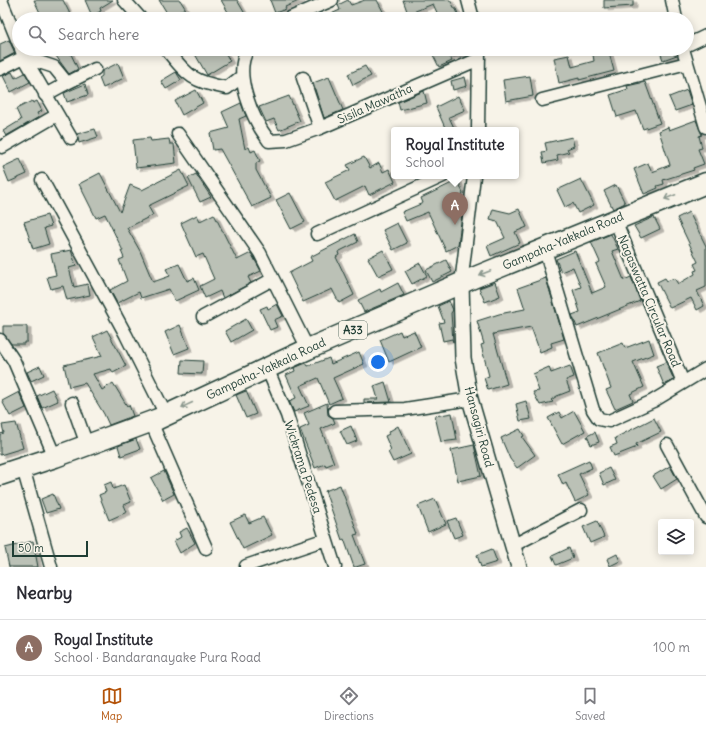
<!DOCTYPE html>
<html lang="en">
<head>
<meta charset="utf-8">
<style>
  :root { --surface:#fff; --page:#f7f7f7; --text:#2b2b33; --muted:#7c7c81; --line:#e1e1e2; --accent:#b45309 }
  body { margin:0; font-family:Delius,sans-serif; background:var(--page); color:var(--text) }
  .controls { position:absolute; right:12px; bottom:12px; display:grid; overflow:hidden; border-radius:4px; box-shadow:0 2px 10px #0003 }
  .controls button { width:36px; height:36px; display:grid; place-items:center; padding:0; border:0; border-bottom:1px solid var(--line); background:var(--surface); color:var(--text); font:20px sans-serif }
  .scale { position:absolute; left:12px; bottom:10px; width:76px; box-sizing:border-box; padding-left:4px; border:2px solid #1f3d34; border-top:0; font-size:11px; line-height:14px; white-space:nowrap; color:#1f3d34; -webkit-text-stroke:3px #f7f3e8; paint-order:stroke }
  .you { position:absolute; left:378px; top:362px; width:14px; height:14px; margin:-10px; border:3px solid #fff; border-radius:50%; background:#1a73e8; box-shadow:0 0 0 6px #1a73e833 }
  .badge { display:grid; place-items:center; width:26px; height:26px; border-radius:50%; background:var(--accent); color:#fff; font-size:13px; font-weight:700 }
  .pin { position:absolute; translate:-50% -33px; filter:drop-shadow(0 1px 2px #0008) }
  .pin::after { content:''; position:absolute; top:21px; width:14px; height:12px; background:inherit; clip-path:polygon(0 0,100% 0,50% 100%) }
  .popup { position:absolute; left:391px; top:127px; width:128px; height:52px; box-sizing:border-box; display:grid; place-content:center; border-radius:4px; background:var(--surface); filter:drop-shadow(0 1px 3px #0005); font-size:13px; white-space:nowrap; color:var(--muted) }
  .popup b { font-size:15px; color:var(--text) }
  .popup::after { content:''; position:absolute; left:50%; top:100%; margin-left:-8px; border:8px solid transparent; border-top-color:var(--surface) }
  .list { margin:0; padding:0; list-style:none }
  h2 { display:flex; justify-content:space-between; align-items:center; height:52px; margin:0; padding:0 16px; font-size:17px }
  h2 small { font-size:13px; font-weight:400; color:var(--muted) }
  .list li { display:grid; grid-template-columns:26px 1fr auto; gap:12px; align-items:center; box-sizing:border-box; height:56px; padding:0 16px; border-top:1px solid var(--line) }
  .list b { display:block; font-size:15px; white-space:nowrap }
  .list p { margin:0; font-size:13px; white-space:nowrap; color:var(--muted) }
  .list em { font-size:13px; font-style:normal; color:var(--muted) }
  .icon { flex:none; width:22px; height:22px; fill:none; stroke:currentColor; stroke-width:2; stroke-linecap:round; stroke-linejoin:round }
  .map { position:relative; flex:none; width:706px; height:567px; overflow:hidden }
  .search { position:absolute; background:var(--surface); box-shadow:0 2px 10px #0003; left:12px; right:12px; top:12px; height:44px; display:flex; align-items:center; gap:10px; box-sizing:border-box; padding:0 14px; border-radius:22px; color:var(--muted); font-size:15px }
  .sheet { height:108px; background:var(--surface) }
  nav { display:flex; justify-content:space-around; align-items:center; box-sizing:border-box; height:56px; border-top:1px solid var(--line); background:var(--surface); font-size:11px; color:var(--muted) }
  nav a { display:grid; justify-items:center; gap:2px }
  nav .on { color:var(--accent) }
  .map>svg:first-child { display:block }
</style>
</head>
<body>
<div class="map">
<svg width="706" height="567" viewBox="0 0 706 567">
  <defs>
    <filter id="shadow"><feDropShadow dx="4" dy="2.5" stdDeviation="0" flood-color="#0004"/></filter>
  </defs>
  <rect width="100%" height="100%" fill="#f7f3e8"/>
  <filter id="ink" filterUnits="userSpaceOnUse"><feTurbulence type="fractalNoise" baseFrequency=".025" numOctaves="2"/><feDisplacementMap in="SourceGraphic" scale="8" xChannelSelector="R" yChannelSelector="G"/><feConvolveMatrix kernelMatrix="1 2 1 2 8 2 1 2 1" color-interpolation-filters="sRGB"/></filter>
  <g filter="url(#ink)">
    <path fill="#bbc1b6" stroke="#1f3d34" filter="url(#shadow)" d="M34,0H63L70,14L58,19H43Z
      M85,0H113L100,8L101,11L92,16Z
      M159,0H180L185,8L170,18Z
      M221,0H237L248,19H232Z
      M270,0H301L285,7L286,9L275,13Z
      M348,0L351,5L365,0H377L387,19H320L340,10L338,5Z
      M403,0H450L455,9H456L460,19H440L433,4L408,14Z
      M604,0H633V6L604,8Z
      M9,40L15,53L0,61V44Z
      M192,49H223L230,61L207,75Z
      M440,49H472L471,54L450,57L452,61L439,67L432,53Z
      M592,49H608L614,71L579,80V78L559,83L554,58L569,55L572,67L594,61Z
      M659,49H676L677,55L663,60Z
      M69,50L78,69L69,74L56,56Z
      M118,63L124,78L103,88L99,78L102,76V71Z
      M365,66L371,76L353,85L348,74Z
      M12,72L15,78L25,73L30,82L11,92L3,76Z
      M176,72L181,80L166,89L161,81Z
      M530,76L533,96L506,101L503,80Z
      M329,77L343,110L324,118L313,83Z
      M465,77L467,86L453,90L451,81Z
      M645,82L660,123L643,129L636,111L617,117L610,95L628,89L627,86Z
      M85,84L88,95L67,102L64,93Z
      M196,90L203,103L182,115L175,101Z
      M687,90L692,105L675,111L669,97Z
      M424,91L427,103L400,110L398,102Z
      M289,96L300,121L279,130L274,119L266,122L259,107Z
      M458,96L465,110L449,117L455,130H446L436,107Z
      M32,101L33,103L37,101L42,111L37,113L39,117L6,136L3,131L21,120L16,109Z
      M241,103L246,116L239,119L245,149L249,147L251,152L255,150L260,161L256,163V170L271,198L252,207L220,149L213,150L210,133L229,128L222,112Z
      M696,120L702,135L699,136L702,148L698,149L704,164L693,168L694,170L663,180L664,184L657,186L658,188L644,194L634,169L648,163L652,172L670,165L659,131L668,127L669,130Z
      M95,129L98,137L79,143L77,134Z
      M572,137L574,146L567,149L569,152L557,155L558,160L544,163L542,152L547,151L545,143Z
      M150,138L151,141L169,139L170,144H174L176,163L136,168L133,140Z
      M364,157L370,168L379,163L383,172L389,169L395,182L369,195L365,186L335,201L325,182L350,170L347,165Z
      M20,159L27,174L9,182L3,167Z
      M181,170L189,186L148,206L153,215L127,228L140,251L153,282L170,276L166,269L179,264L187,281L194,278L199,290L175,301L169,289L141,298L139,292L117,303L110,290L127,281L119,260L124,258L121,251H123L105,214L96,218L79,184L100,173L120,212L130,185L142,190Z
      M196,174L211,197L200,202L188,178Z
      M581,179L594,205L578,213L573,203L565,207L557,190Z
      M458,180L463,193L455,209L462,215L458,245L446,251L428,212L406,221L402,212L423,203L421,198Z
      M616,185L625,203L613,209L604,191Z
      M290,193L305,222L291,229L276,200Z
      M493,209L510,213L519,209L527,227L515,232L520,243L491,256L487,246L505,238L497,221L490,219Z
      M689,212L706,246V287L697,291L704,306L697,310L691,298L670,308L657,282L665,278L667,281L674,278L678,284L695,274L694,271L697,270L694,264L698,262L677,218Z
      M214,214L237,260L251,253L261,271L248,277L251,283L223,298L220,291L205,298L200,286L214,279L203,254L196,257L181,223L197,215L200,221Z
      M47,215L51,226L44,228L49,244L33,249L24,222Z
      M654,217L660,229L641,238L634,226Z
      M397,223L407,243L393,250L383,230Z
      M355,234L358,242L338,252L339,255L336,257L354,295L339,303L332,289L303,302L289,273L312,261L310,257Z
      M611,234L618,249L612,251L624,280L631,277L640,301L577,327L572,315L580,312L573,290L581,287L573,267L561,272L556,259L575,251L592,293L606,287L596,264L600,262L591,242Z
      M71,250L76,266L69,268L74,287L88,284L90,295L67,300L63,286L51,289L47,277L56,275L51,254Z
      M383,250L393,269L378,276L368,258Z
      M446,260L452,272L432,282L426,270Z
      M420,263L427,276L412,284L405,271Z
      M546,278L564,339L551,343L552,347L540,352L531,327L493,334L507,384L488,390L484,378L489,376L481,345L484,344L477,321L499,314L525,309L518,288Z
      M495,282L500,296L485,302L479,288Z
      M398,283L404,295L364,312L358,300L380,289L381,292Z
      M449,301L453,310L451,313L453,342L452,339L443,341L439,323L444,322L438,306Z
      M277,304L283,316L274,320L277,327L270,330L260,309L267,306L268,309Z
      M246,319L252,330L231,342L225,331Z
      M180,325L189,348L174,354L165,332Z
      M3,326H27V342H24V344H11L3,333Z
      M107,330L126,366L113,373L111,369L93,374L102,390L113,383L127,406L129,405L133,416L109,425L104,414L85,383L69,387L64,365L102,356L93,337Z
      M400,331L402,336L414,331L421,347L389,362L380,340Z
      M649,339L654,354L633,362L644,387L630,394L633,401L615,409L606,390L611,388L598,353L623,343L625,348Z
      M359,352L364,364L333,378L342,398L329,404L318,378L300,386L309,406L294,412L289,401L296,398L286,375L295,371L294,368L306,363L308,366L329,358L331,364Z
      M182,360L203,361L202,374L181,373Z
      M666,362L674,380L664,385L656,366Z
      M40,366L44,375L31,381L27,372Z
      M570,366L574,377L566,380L570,391L557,396L551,400L553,402L540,405L533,392L539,391L533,374L549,367L551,373Z
      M385,382L391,402L364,403V399H378L374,386Z
      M52,389L58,401L42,408L37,396Z
      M246,391L256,414L246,418L236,395Z
      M19,392L26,408L10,416L2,401Z
      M526,401L531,419L520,421L516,404Z
      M327,403L328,415L333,418L335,423L321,429L334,463L326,466L325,464L315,468L300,429L309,425L304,413Z
      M574,411L585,431L562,444L548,418L559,412L562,418Z
      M452,413L457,440L441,442L435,416Z
      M654,418L661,432L636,444L637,447L614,456L610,447L617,444L615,438Z
      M16,423L23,448L0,455V434L4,433L2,425Z
      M351,426L357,441L347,445L340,431Z
      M398,426L411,454L393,462L388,452L391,450L385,436L389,434L388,432Z
      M520,429L524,436L522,437L535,455L517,468L510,459L501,438Z
      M595,432L599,442L591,445L587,436Z
      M136,439L140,449L121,456L118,446Z
      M474,445L481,476L458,481L451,450Z
      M589,460L592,468L579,474L589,495L575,502L566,483L563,485L558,474Z
      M670,466L677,479L661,489L653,476Z
      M609,468L615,480L604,485L599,473Z
      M164,471L174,494L163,500L151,478Z
      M111,482L113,489L124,485L131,502L124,505L127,512L109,520L99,495L106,492L104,485Z
      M340,485L358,534L354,535L365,564L356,567H354L344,539L342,540L325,491Z
      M53,494L59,509L46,513L41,499Z
      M435,499L446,524L428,532L418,506Z
      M245,515L249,523L263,517L272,535L243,549L230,522Z
      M456,518L463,535L454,538L447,521Z
      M597,521L604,537L590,543L583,527Z
      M187,528L195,543L180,553L174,541L181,537L179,532Z
      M33,541L38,567H9L5,548Z
      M569,548L573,558L556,565L552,556Z
      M492,549L497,562L481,567L477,555Z
      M617,554L620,561L610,566L607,559Z"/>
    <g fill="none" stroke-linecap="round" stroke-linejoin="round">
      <defs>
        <path id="minor" d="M1,0L19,44
          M124,0L141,19
          M468,0L473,19
          M672,0L676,19
          M288,19L332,0
          M687,45L706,36
          M21,49L24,57L54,67L67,83L95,69
          M166,49C188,76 192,82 227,88L241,77
          M248,49C232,74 253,120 269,141L286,140L320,128L479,59
          M683,49L706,127
          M0,69L24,57L71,138
          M303,78L320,128
          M45,95L67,83
          M542,100L687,63
          M478,130L479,49
          M178,134L260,253L308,349
          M2,147L57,115
          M42,180L126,335L166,415
          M615,220L683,382
          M317,234L443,176
          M545,250L593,410L599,419L609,421L653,401L706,369
          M461,284L474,176
          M203,317L273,279
          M0,340L14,361L55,457
          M267,368L287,415L335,567
          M72,403L87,445
          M335,411L405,409L470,399
          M151,422L206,548
          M667,445L706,517
          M23,468L51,567
          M512,546L581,510
          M246,566L326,539"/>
        <path id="tertiary" d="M461,284L463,358L470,399L519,567"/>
        <path id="trunk" d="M0,475L55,457L158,419L308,349L473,278L706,183"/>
      </defs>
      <use href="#minor" stroke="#1f3d34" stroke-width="15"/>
      <use href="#tertiary" stroke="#1f3d34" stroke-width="18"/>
      <use href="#trunk" stroke="#1f3d34" stroke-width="23"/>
      <use href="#minor" stroke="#f7f3e8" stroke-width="12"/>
      <use href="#tertiary" stroke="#f7f3e8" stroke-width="15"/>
      <use href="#trunk" stroke="#f7f3e8" stroke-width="20"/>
    </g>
    <defs><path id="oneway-shaft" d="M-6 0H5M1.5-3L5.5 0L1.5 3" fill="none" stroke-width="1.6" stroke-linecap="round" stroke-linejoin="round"/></defs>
    <g stroke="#8b988e">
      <use href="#oneway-shaft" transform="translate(670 197) rotate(158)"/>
      <use href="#oneway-shaft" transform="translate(485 273) rotate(159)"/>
      <use href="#oneway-shaft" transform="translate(187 405) rotate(155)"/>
    </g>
  </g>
  <g text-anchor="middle" stroke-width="4" stroke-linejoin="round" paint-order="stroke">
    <rect fill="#f7f3e8" stroke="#60746a" stroke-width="1" x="339" y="321" width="28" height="18" rx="3"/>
    <g font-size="11" font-weight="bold" fill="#1f3d34">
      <text x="353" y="334">A33</text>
    </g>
    <g font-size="12" fill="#1f3d34" stroke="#f7f3e8">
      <text transform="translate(375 104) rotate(-24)" y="4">Sisila Mawatha</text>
      <text transform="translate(563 241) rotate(-23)" y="4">Gampaha-Yakkala Road</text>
      <text transform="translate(649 301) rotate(67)" y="4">Nagaswatta Circular Road</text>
      <text transform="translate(266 369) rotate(-25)" y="4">Gampaha-Yakkala Road</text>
      <text transform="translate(479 427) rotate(75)" y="4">Hansagiri Road</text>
      <text transform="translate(303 467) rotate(72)" y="4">Wickrama Pedesa</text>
    </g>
  </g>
</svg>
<div class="controls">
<button><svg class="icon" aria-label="layers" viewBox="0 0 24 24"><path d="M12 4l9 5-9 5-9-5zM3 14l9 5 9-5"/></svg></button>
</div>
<div class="scale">50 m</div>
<div class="you"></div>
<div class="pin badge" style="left:455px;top:225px;background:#8d6e63">A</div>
<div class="popup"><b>Royal Institute</b>School</div>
<div class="search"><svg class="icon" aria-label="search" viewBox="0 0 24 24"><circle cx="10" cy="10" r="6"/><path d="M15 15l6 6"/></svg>Search here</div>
</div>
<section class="sheet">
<h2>Nearby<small></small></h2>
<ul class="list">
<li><span class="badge" style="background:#8d6e63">A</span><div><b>Royal Institute</b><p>School · Bandaranayake Pura Road</p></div><em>100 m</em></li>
</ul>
</section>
<nav>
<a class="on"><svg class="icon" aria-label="map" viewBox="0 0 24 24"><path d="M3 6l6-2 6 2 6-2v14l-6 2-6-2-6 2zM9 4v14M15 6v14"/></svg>Map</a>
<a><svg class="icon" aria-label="directions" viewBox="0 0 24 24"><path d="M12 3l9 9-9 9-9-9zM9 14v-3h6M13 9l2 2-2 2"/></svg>Directions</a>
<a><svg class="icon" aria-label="saved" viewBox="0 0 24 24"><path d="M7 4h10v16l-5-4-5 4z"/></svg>Saved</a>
</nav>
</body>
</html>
